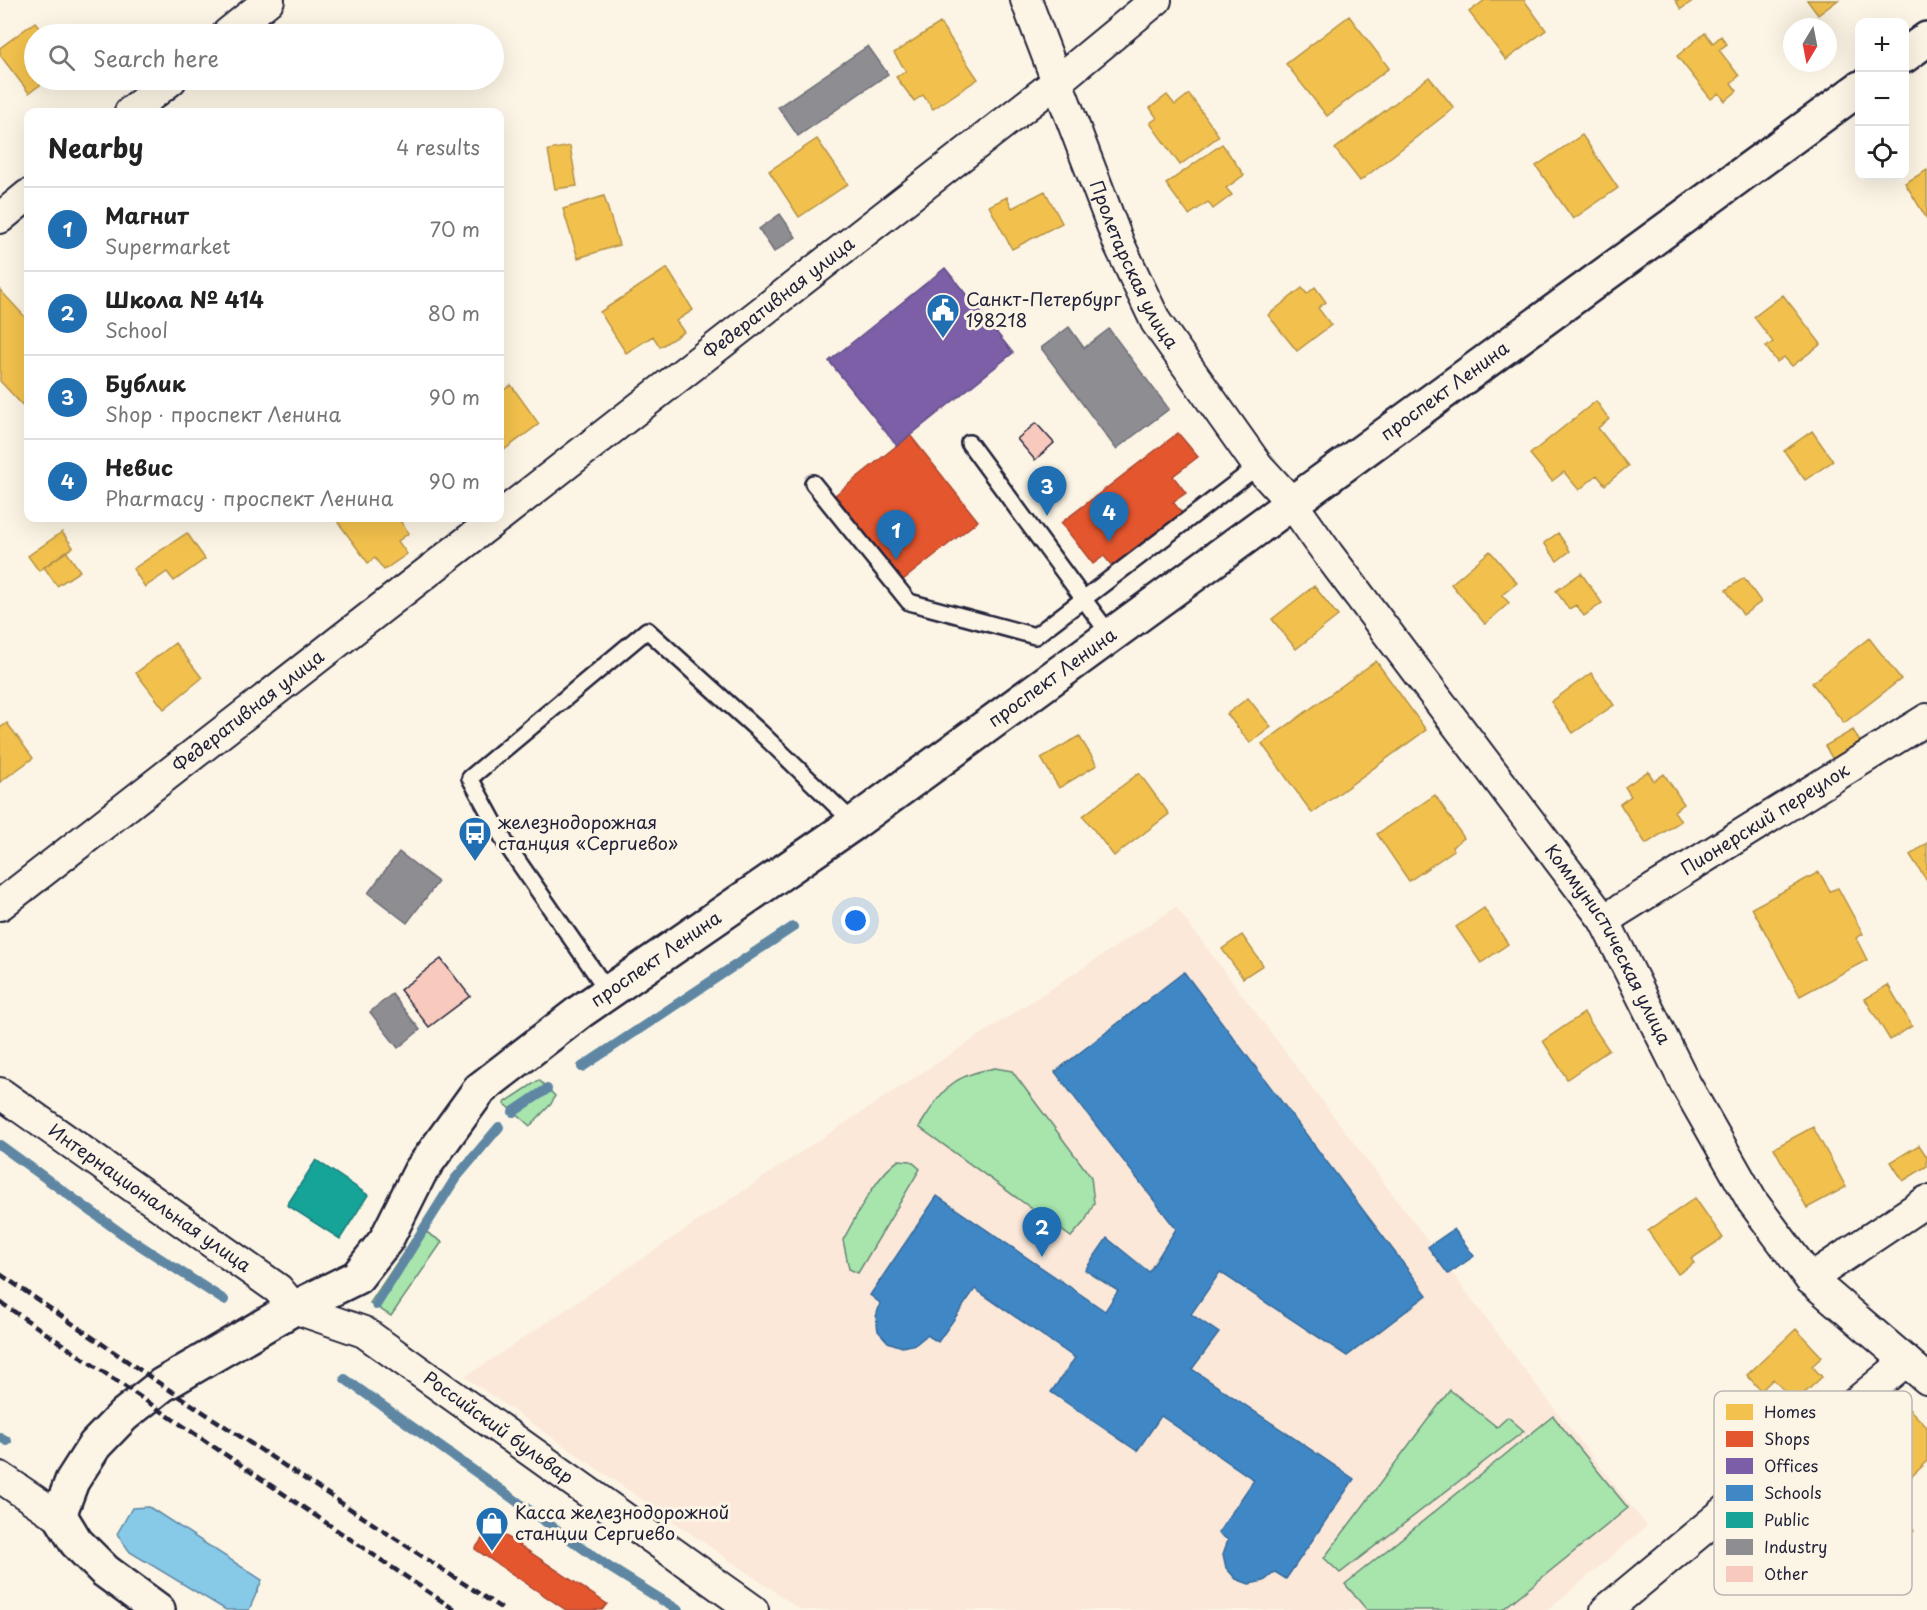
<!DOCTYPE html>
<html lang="en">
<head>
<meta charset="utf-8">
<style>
  :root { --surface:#fff; --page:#f6f6f6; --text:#222; --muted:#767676; --line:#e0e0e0; --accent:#1f6fb2 }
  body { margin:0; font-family:"Playpen Sans",sans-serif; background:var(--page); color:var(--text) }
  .controls { position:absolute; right:18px; top:18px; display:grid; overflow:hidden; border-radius:12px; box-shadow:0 6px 24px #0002 }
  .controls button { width:54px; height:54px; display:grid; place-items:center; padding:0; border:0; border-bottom:2px solid var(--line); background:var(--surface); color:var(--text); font:30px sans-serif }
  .compass { position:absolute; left:1783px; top:18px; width:54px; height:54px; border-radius:50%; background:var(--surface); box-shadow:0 6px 24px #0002; rotate:190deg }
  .you { position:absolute; left:856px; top:921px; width:21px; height:21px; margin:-15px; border:4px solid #fff; border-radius:50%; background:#1a73e8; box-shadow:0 0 0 9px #1a73e833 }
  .badge { display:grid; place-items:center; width:39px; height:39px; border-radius:50%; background:var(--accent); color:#fff; font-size:20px; font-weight:700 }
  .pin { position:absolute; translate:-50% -50px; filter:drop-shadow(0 2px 3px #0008) }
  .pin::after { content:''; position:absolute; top:32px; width:21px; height:18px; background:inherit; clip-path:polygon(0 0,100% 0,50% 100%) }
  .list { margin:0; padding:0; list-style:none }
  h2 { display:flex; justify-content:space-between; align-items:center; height:78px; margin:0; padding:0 24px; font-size:26px }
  h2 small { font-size:20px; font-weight:400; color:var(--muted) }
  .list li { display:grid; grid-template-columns:39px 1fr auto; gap:18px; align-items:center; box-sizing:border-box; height:84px; padding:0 24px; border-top:2px solid var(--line) }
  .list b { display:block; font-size:22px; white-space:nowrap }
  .list p { margin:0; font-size:20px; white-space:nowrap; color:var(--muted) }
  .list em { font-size:20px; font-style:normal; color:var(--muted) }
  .icon { flex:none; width:33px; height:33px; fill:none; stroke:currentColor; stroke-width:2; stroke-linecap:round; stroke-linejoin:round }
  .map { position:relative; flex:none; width:1927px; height:1610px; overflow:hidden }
  .search { position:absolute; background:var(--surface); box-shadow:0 6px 24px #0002; left:24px; top:24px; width:480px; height:66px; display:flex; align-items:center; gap:15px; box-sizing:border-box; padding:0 21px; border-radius:33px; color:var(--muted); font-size:22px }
  .panel { position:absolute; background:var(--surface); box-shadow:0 6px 24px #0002; left:24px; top:108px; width:480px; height:414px; border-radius:12px }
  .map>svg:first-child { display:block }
</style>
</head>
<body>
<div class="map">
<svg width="1927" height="1610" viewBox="0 0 1927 1610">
  <rect width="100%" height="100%" fill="#fcf5e5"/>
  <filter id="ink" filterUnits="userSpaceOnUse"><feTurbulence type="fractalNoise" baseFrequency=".0167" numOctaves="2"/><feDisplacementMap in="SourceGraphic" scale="12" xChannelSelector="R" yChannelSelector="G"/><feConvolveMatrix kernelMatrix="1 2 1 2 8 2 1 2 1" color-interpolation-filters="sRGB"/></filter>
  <g filter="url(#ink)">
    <path fill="#fbe8d9" d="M1176,907L1544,1395L1647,1526L1548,1610H801L465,1377L822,1138Z"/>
    <path fill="#a7e5ac" stroke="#648474" stroke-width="1.5" d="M995,1068L1012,1071L1091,1177L1094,1203L1085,1221L1071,1237L919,1127C943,1090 949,1076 995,1068Z
      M539,1080L555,1096L551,1104L530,1126L504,1103Z
      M899,1160L911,1161L920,1169L858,1273L849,1269L843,1240C856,1217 876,1175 899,1160Z
      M420,1228L442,1242L391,1316L370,1303Z
      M1450,1390L1497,1427L1508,1417L1524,1431L1340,1573L1324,1558Z
      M1553,1416L1628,1508L1502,1610H1367L1345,1584Z"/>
    <path fill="#87cae8" stroke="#5f87a3" stroke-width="1.5" d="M149,1507L262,1580L249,1610H226L130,1552L117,1534L132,1508Z"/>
    <path fill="#f2c14e" stroke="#b49148" stroke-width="1.5" d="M1485,0H1524L1546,30L1506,60L1469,12Z
      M1675,0H1694L1681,9Z
      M1807,0H1838L1818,15Z
      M1349,16L1389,68L1327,116L1286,64Z
      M35,22L45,34H34V80H47L29,93L0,55V48Z
      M940,23L978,79L933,109L923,95L914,101L896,77L906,71L894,53Z
      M1705,33L1713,43L1721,36L1727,44L1719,50L1739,76L1731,83L1737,91L1725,101L1719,93L1711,99L1677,56Z
      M1429,77L1454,108L1360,181L1335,149Z
      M1189,94L1219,136L1180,165L1150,123L1157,118L1150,108L1167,95L1175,105Z
      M1582,135L1618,188L1573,219L1536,166Z
      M817,139L848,184L799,217L769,171Z
      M1222,144L1244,175L1226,188L1232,195L1213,209L1208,202L1189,215L1166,184Z
      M570,146L577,186L555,189L548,150Z
      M1927,170V219L1905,183Z
      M1045,191L1062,223L1012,249L989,206L1007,197L1012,208Z
      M604,196L619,245L578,258L563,209Z
      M667,268L693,310L676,321L684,332L660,347L653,336L626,353L600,312Z
      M1315,287L1326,302L1318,308L1331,325L1297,351L1268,315L1302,288L1307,294Z
      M0,290L28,320V411L0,381Z
      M1783,295L1821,344L1792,366L1784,357L1777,362L1766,347L1773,342L1754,317Z
      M511,385L539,424L500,453V393Z
      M1596,401L1609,419L1598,428L1628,466L1605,485L1597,475L1579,490L1564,472L1552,481L1530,454Z
      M1812,431L1833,461L1805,480L1784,451Z
      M335,518H398L409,533L398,541L407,554L384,570L375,558L368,563Z
      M62,532L73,547L39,571L28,556Z
      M187,533L205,559L174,581L167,572L145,587L133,569Z
      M1558,533L1570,551L1557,561L1544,543Z
      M66,551L80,571L57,586L44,567Z
      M1490,551L1517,583L1502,595L1509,603L1485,624L1451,584Z
      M1581,573L1602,603L1584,616L1576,605L1569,609L1556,591Z
      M1744,578L1761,602L1743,615L1726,590Z
      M1314,586L1338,616L1296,649L1272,619Z
      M1869,638L1901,679L1844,723L1812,683Z
      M175,643L202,678L164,709L136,673Z
      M1376,661L1426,730L1312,813L1262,744Z
      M1591,673L1614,705L1573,733L1551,702Z
      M1248,698L1271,727L1250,743L1227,714Z
      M7,723L33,758L0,782V728Z
      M1853,730L1863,747L1835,763L1825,746Z
      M1079,736L1097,765L1059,788L1041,758Z
      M1648,771L1654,781L1664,774L1684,804L1674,811L1681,821L1646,844L1620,804L1631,796L1625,787Z
      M1139,773L1169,814L1114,856L1083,816Z
      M1435,795L1464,838L1452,847L1454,850L1409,881L1377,834Z
      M1927,843V881L1910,855Z
      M1819,872L1830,891L1838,888L1863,934L1856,938L1867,960L1800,996L1752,908Z
      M1484,908L1508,944L1481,963L1456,927Z
      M1242,935L1263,965L1243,978L1222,949Z
      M1888,985L1912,1026L1890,1040L1865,999Z
      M1584,1013L1609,1050L1567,1079L1543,1041Z
      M1813,1127L1846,1187L1807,1208L1774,1148Z
      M1919,1145L1927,1157V1166L1903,1181L1891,1162Z
      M1695,1198L1723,1238L1691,1259L1694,1263L1678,1274L1648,1231Z
      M1796,1329L1822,1357L1812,1366L1822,1377L1795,1402L1773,1379L1761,1391L1747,1375Z
      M1900,1400L1927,1427V1462L1912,1476L1868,1432Z
      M1881,1491L1914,1531L1853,1582L1819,1542Z"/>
    <path fill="#e4572e" stroke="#aa4732" stroke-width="1.5" d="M1178,433L1198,457L1173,476L1186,493L1173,502L1186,518L1116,571L1104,556L1093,564L1061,523Z
      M910,435L978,521L903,580L835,495Z
      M491,1526L607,1604L602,1610H566L475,1549Z"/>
    <path fill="#7b5ea7" stroke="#604c87" stroke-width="1.5" d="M945,268L1013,353L897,446L829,361Z"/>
    <path fill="#3f88c5" stroke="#36699c" stroke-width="1.5" d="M1184,972L1427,1295L1347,1356L1220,1272L1191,1314L1219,1333L1192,1369L1354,1479L1286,1579L1275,1572L1264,1581L1249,1584L1236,1579L1226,1568L1223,1554L1228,1540L1218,1533L1254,1480L1161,1416L1137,1451L1051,1392L1075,1358L975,1289L938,1342L927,1335L916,1344L902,1347L888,1342L878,1331L876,1317L880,1303L870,1295L937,1196L1105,1311L1118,1291L1085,1270L1107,1238L1149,1272L1176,1229L1055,1072Z
      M1454,1229L1474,1256L1448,1274L1428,1247Z"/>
    <path fill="#17a398" stroke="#1a7c7c" stroke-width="1.5" d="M316,1160L368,1195L340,1239L287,1205Z"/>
    <path fill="#8d8d92" stroke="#6d6d78" stroke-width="1.5" d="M868,46L888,74L798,136L778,107Z
      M780,214L796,237L774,252L759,229Z
      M1069,327L1084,348L1109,329L1169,409L1116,449L1041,348Z
      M399,852L438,882L407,923L368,893Z
      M392,994L420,1030L398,1048L370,1012Z"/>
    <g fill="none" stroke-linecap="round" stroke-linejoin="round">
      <path stroke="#5f87a3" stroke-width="10" d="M582,1067L793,927
        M513,1112L547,1089
        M0,1145L121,1233L224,1300
        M376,1305L455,1179L499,1127
        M345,1379L609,1567L678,1610
        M0,1437L7,1441"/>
    </g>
    <path fill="#f8c9bd" stroke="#22223b" stroke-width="1.5" d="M1036,423L1054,443L1035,460L1017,439Z
      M441,959L470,996L429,1027L400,990Z"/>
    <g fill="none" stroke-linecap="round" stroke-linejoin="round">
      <defs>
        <path id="lane" d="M969,443L1110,635
          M813,483L909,602L1035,636L1258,466
          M609,993L506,844L470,778L647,630L761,733L854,823"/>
        <g id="street">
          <path id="s1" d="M1026,0L1119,244L1156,322L1258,466L1291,502L1328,554L1604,920L1686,1085L1752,1201L1810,1279L1927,1379"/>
          <path d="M227,34L269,0"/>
          <path d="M130,112L171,80"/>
          <path d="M0,218L28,195"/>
          <path id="s2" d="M500,516L1059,80L1156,0"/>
          <path id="s3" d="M0,905L497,518"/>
          <path id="s4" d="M1604,920L1927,719"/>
          <path id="s5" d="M0,1093L278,1289L294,1308L364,1332L753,1610"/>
          <path d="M1810,1279L1927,1201"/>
          <path d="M0,1477L62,1519"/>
          <path d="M1606,1610L1906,1361"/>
        </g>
        <g id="secondary">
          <path d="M1904,56L1927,39"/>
          <path id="s6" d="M158,1610L105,1571L76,1542L62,1519L61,1510L72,1481L95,1445L124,1415L162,1385L294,1308L357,1277L386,1240L420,1172L480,1089L581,1011L854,823L1860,88"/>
        </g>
      </defs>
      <use href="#lane" stroke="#22223b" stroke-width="20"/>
      <use href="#street" stroke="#22223b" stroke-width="34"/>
      <use href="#secondary" stroke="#22223b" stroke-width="38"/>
      <use href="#lane" stroke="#fcf5e5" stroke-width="15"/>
      <use href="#street" stroke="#fcf5e5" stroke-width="30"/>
      <use href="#secondary" stroke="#fcf5e5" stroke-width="33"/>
      <path stroke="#22223b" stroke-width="4.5" stroke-dasharray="9 4.5" stroke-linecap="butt" d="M0,1274L162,1385L504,1610
        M0,1302L455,1610"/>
    </g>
  </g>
  <defs>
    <symbol id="civic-pin" viewBox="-11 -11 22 30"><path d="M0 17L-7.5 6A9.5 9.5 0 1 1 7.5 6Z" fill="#1f6fb2" stroke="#fcf5e5"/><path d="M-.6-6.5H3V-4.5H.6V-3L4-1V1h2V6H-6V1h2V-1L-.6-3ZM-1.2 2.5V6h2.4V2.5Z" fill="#fff"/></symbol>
    <symbol id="bus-pin" viewBox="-11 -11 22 30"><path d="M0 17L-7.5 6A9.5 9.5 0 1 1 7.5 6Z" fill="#1f6fb2" stroke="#fcf5e5"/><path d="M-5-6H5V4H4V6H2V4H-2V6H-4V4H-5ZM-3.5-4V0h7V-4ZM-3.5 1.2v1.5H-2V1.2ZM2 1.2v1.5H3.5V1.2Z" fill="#fff"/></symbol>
    <symbol id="shop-pin" viewBox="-11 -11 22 30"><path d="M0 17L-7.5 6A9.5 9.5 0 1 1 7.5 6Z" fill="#1f6fb2" stroke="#fcf5e5"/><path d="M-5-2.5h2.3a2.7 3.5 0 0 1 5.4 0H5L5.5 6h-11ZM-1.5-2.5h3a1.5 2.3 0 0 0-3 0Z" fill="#fff"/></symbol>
  </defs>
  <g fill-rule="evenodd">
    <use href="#civic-pin" x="924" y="291" width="38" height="52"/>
    <use href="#bus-pin" x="456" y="814" width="38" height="52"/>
    <use href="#shop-pin" x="473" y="1504" width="38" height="52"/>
  </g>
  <g text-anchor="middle" stroke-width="6" stroke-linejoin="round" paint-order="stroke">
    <g font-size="18" fill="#22223b" stroke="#fcf5e5">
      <text dy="6" stroke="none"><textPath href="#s1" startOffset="286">Пролетарская улица</textPath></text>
      <text dy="6" stroke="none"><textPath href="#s2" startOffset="354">Федеративная улица</textPath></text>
      <text dy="6" stroke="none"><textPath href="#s6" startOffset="1946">проспект Ленина</textPath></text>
      <text dy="6" stroke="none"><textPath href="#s6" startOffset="1460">проспект Ленина</textPath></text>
      <text dy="6" stroke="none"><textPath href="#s3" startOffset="315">Федеративная улица</textPath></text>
      <text dy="6" stroke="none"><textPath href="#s4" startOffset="190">Пионерский переулок</textPath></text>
      <text dy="6" stroke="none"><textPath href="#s1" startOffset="1118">Коммунистическая улица</textPath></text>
      <text dy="6" stroke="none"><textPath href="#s6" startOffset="974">проспект Ленина</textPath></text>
      <text dy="6" stroke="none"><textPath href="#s5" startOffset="183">Интернациональная улица</textPath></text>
      <text dy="6" stroke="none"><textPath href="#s5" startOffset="604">Российский бульвар</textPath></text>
    </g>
    <g font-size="18" fill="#22223b" stroke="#fcf5e5" text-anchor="start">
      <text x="966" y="306">Санкт-Петербург<tspan x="966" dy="21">198218</tspan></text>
      <text x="498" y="829">железнодорожная<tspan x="498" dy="21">станция «Сергиево»</tspan></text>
      <text x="515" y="1519">Касса железнодорожной<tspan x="515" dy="21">станции Сергиево</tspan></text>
    </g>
  </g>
  <rect x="1714" y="1391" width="198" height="204" rx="9" fill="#fcf5e5" stroke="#bbb6b2" stroke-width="1.5"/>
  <rect x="1726" y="1404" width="27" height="16" fill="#f2c14e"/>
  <rect x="1726" y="1431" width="27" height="16" fill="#e4572e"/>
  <rect x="1726" y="1458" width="27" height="16" fill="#7b5ea7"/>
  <rect x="1726" y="1485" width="27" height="16" fill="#3f88c5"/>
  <rect x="1726" y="1512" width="27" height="16" fill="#17a398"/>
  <rect x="1726" y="1539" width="27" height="16" fill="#8d8d92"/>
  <rect x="1726" y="1566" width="27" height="16" fill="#f8c9bd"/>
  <g font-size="16" fill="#22223b">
    <text x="1764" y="1418">Homes</text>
    <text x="1764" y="1445">Shops</text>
    <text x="1764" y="1472">Offices</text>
    <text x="1764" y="1499">Schools</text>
    <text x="1764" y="1526">Public</text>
    <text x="1764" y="1553">Industry</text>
    <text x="1764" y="1580">Other</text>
  </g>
</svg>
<div class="controls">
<button>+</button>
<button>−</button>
<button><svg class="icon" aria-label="locate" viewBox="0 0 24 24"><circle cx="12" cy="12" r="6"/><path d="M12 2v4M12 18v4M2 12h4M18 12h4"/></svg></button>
</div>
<svg class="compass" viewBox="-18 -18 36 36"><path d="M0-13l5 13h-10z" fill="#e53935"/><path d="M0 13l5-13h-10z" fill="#767676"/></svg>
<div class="you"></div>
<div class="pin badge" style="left:896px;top:560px">1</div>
<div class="pin badge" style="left:1042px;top:1257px">2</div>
<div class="pin badge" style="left:1047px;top:516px">3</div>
<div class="pin badge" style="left:1109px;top:542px">4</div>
<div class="search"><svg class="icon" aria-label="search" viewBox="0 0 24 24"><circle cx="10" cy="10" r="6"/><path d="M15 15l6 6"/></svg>Search here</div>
<section class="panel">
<h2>Nearby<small>4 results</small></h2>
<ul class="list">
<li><span class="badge">1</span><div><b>Магнит</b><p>Supermarket</p></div><em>70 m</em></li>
<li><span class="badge">2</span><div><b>Школа № 414</b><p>School</p></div><em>80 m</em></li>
<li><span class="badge">3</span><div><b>Бублик</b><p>Shop · проспект Ленина</p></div><em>90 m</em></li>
<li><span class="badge">4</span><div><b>Невис</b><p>Pharmacy · проспект Ленина</p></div><em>90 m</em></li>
</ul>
</section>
</div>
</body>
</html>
